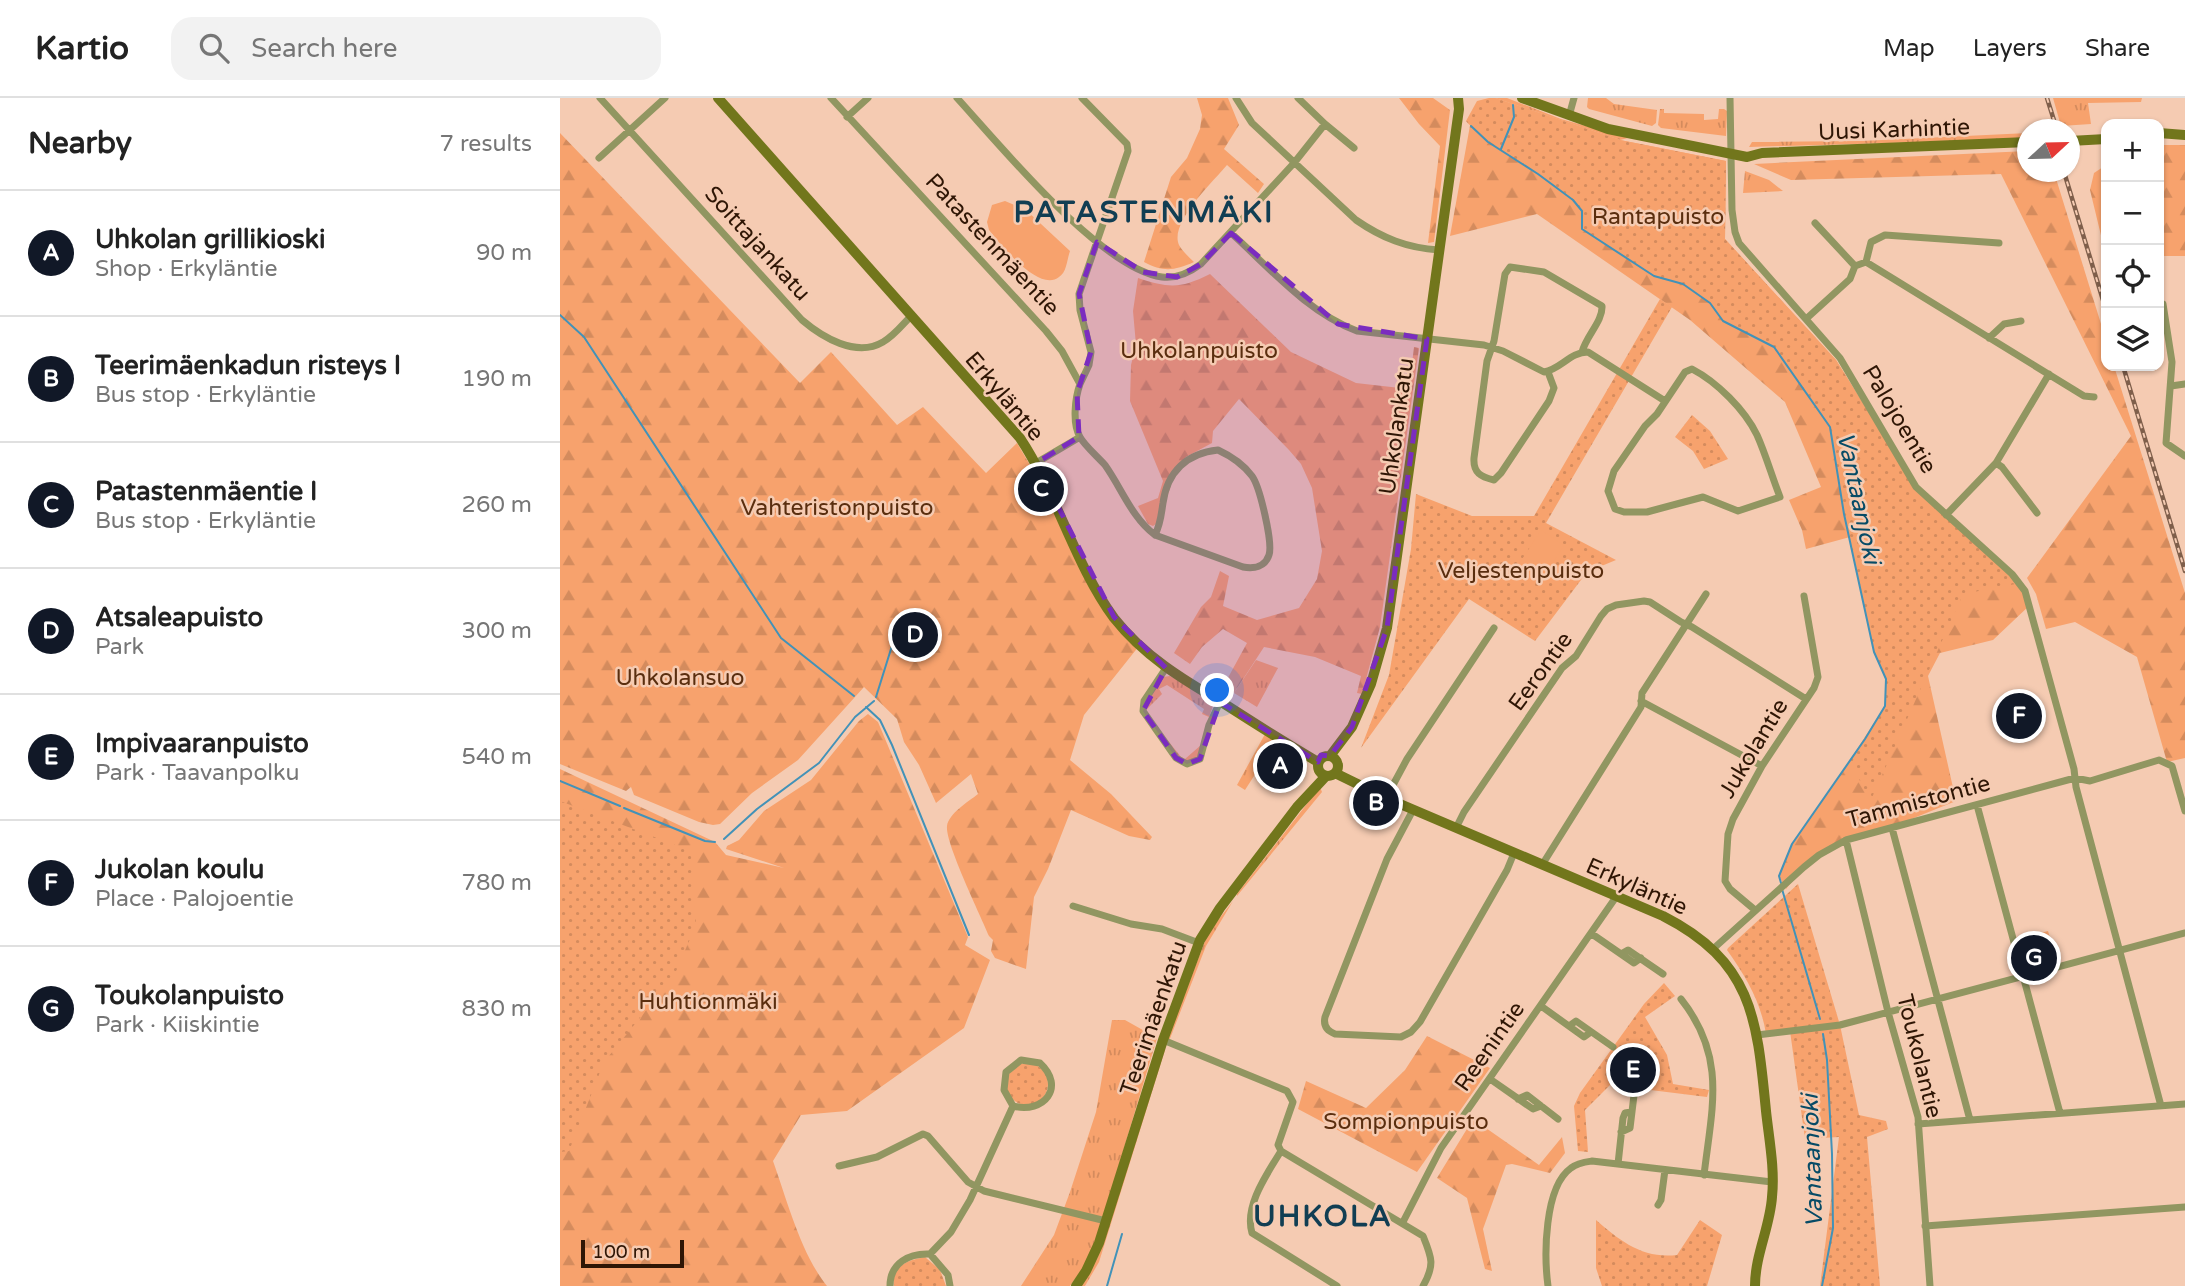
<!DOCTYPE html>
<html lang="en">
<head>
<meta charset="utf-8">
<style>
  :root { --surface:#fff; --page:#f2f2f2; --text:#222; --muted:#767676; --line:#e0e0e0; --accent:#111827 }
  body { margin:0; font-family:"Varela Round",sans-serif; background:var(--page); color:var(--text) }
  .controls { position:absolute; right:21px; top:21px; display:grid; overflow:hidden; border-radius:14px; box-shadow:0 2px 5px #0004 }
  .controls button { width:63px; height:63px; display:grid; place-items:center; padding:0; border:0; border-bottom:2px solid var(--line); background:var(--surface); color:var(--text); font:35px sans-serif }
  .compass { position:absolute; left:1457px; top:21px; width:63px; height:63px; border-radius:50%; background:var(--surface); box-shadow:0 2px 5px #0004; rotate:68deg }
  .scale { position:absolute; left:21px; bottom:18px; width:103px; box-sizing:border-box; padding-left:7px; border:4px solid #2f1605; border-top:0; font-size:19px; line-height:24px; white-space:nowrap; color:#2f1605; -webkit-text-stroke:5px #f5cbb2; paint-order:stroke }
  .you { position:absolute; left:658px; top:593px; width:24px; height:24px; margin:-18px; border:5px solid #fff; border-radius:50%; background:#1a73e8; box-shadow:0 0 0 10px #1a73e833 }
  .badge { display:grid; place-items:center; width:46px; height:46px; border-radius:50%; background:var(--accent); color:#fff; font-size:23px; font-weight:700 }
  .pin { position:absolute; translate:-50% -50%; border:4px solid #fff; box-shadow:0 2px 7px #0006 }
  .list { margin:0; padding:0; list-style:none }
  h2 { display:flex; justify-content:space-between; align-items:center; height:91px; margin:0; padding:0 28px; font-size:30px }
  h2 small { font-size:23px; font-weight:400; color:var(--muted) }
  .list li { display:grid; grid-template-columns:46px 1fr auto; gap:21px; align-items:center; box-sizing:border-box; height:126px; padding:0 28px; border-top:2px solid var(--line) }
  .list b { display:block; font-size:26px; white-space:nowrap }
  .list p { margin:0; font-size:23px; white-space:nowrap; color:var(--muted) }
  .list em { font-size:23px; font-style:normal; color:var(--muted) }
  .icon { flex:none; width:38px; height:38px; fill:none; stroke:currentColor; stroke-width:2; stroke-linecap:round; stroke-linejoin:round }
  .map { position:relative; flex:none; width:1625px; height:1188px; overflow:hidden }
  header { display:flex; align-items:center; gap:42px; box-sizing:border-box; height:98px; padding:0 35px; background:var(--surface); border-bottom:2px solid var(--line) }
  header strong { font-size:33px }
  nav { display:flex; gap:38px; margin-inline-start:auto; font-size:24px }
  .search { width:490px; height:63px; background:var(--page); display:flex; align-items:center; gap:18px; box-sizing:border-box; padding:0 24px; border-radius:21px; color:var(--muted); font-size:26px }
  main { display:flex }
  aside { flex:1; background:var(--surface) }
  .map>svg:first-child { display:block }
</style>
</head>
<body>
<header>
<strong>Kartio</strong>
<div class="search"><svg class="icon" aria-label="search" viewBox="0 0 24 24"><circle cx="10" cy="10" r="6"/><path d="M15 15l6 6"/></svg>Search here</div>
<nav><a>Map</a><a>Layers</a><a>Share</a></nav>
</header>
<main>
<aside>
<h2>Nearby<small>7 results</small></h2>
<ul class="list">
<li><span class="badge">A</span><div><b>Uhkolan grillikioski</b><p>Shop · Erkyläntie</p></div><em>90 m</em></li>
<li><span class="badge">B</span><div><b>Teerimäenkadun risteys I</b><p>Bus stop · Erkyläntie</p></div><em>190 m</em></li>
<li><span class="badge">C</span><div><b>Patastenmäentie I</b><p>Bus stop · Erkyläntie</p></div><em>260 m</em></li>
<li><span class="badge">D</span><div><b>Atsaleapuisto</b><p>Park</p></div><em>300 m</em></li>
<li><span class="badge">E</span><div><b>Impivaaranpuisto</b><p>Park · Taavanpolku</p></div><em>540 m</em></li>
<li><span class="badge">F</span><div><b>Jukolan koulu</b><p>Place · Palojoentie</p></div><em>780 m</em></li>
<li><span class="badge">G</span><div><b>Toukolanpuisto</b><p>Park · Kiiskintie</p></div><em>830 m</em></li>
</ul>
</aside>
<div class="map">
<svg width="1625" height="1188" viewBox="0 0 1625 1188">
  <defs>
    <pattern id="grass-tufts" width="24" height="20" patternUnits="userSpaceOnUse" patternTransform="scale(1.75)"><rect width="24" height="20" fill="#f7a26d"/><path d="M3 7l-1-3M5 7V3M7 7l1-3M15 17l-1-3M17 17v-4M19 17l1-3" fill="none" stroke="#d48b5d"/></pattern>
    <pattern id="forest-firs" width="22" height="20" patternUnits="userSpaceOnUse" patternTransform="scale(1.75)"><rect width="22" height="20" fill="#f7a26d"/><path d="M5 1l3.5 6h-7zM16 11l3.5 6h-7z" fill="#d48b5d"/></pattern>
    <pattern id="park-dots" width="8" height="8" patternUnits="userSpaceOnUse" patternTransform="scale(1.75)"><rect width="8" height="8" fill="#f7a26d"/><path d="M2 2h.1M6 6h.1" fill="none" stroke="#d48b5d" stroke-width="1.8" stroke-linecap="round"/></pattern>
  </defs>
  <rect width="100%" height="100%" fill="#f5cbb2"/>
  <path fill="url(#grass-tufts)" d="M935,0H947L1001,21L1068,40L1060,42Z
    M1028,0H1046L1054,6L1097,12L1096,25L1092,28L1029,11L1027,9Z
    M1493,0H1582L1581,4L1528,5L1531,26L1501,28Z
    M1100,11H1104V15L1144,16V22L1158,21L1159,11H1164L1167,13L1166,38L1101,30L1098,27Z
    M1468,35L1467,41L1189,49L1192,44L1301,43Z
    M1185,73L1209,82L1223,93L1183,95Z
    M696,562L718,570L697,609L674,595Z
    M610,578L650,602L653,608L649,619L642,616L644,611L607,587L599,591L602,596L586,612L589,619L621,659L625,661L641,647H643C635,694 591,627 584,613L585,605L603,579Z
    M705,636L724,647L712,668L703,664L685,692L677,687Z
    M760,689L762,694L677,798V796Z
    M673,803L646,848L609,943L608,940L648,835Z
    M552,922H565L597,940L537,1140L525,1167L510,1188H461L494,1137L510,1094L536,1014Z
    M605,952L539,1164L525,1188H521L537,1161L601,955Z"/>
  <path fill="url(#forest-firs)" d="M637,0H668L679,27L664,51L704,86L698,95L667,67C653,84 609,125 619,147C622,153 629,159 634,164C614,173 603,174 584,164L611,79L627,60L640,31L642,17Z
    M839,0H873L890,12L874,144L868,145L880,48L859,26Z
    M935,0L1060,42L1166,63L1165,141L1276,262L1350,381L1452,476L1470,507L1433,542L1380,555L1368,578L1396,703L1339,726L1281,742L1244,769L1226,791L1219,778L1232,746L1305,641L1325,608L1326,581L1314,554L1290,439L1246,451L1242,432L1229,402L1261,389L1225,304L1130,222L977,116L890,138L911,22Z
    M0,35L240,285L271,254L337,327L363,309L426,375L457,345L507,430L533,485L579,548L524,617L510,662L551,696L592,739L590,742L569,738L511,712L488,771L474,799L466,871L435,860L431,853L433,842L429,838C421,818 385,745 387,728C389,715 408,704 418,696L411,676L376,705L359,667L344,644L337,621L304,589L238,662L192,695L160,726L153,727L139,724L74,697L71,689L66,693L0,666Z
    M1601,47H1625V158H1599V48Z
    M1467,53L1468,74H1494L1546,242V268H1554L1625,495V660L1607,664L1577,559L1515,524L1486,531L1476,496L1467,480L1571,338L1441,76L1231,82L1194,66Z
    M1546,67V158L1530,92L1534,75Z
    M650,176L731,254L796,285L849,291L854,249L859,250L820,529L802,596L797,595L801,578L755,559L704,549L674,595L664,587L687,545L663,531L642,549L630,566L614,555L641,509L651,499L660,473L669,478L663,508L697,522L739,510L757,481L762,453L752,390L741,366L729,352L679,301L653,333L652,345L626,359L615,375L599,424L593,428L588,426L578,408L598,400L603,383L570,303L571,267L576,247L573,213L578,180C609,190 620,191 650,176Z
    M308,616L318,624L408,839L405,847L430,862L404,930L287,1013L241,1017L213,1063C227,1102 241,1156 267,1188H0V671L155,744L166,757L224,770L166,751L167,748L179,742L204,713L251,682L299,623Z
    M867,938L930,970L857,1074L738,1011L746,983L806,1010L845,972Z
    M913,1021L979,1067L1002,1039L1005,1055L990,1075L952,1066L946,1067L923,1131L932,1173L925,1171L907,1100L877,1080Z"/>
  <path fill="url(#park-dots)" d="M929,0H935L1060,42L1166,63L1165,141L1276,262L1350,381L1461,485L1403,496L1310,704L1290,662L1325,608L1326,581L1314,554L1284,416L1270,329L1214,249L1163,223L1150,205L1123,186L1094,178L1022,131C1022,126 1023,119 1022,114C1015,92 927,49 906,23L917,3Z
    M1100,201L1112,209L986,425L1056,462L1027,474L975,543L909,501L801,650L829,577L851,451L856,396L912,418H974Z
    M1132,317L1150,333L1168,361L1144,371L1133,353L1115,339Z
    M0,703L131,753L136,827L114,878L44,964L9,1053L0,1054Z
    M1238,786L1280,927L1299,1017L1326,1023L1328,1031L1307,1039L1320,1188H1260L1279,1039L1245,1041L1230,933L1206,936C1201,904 1186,879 1167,852L1168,850Z
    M1488,833L1497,863L1470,870L1462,840Z
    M1104,885L1115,898L1085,919L1107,957L1113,986L1149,992L1147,999L1050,987L1025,1012L1028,1054L1018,1053L1014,1008L1020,995L1084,906Z
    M446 986a21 21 0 1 1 42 0a21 21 0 1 1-42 0Z
    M1036,1122C1060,1143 1083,1161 1117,1157L1140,1122L1162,1137L1147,1188H1042L1036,1170Z
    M365,1159L380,1172L386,1188H334C331,1168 348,1162 365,1159Z"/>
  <path fill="#f7a26d" d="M445,103L466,112L510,153C507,161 507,174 499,179C479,195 441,147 429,132L427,124L432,107Z
    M981,432L1004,447L979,487L955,472Z"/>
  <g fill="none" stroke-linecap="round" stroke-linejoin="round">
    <path stroke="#4292b8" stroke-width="2" d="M911,28L928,44L978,76L1013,102L1022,113V131L1094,178L1123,186L1150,205L1163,223L1214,249L1270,329L1284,416L1314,554L1326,581L1325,608L1305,641L1232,746L1219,778L1221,785
      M941,51L954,19L953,7
      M0,217L24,239L221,540L294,598
      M316,599L341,519L345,513H350
      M306,609L320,622L332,647L409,837
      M0,683L60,708
      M64,710L145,743L155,744
      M164,741L197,711L259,665L295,619L314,603
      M1222,791L1260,921
      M547,1188L562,1136
      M1262,1188L1273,1130L1272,1056L1267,962L1263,936"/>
    <path stroke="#919661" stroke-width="7" d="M40,0L242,222C262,239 296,260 323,244C334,238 343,226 352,217
      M271,0L486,233L502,253L520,286C515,300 512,326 520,339C524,347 538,359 545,367C562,391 572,420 595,437L683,469C694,471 705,469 709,457C713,445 700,389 692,378C683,366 671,358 658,352C627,355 607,374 603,405C601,417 601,425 595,437
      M397,0C439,46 541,171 602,179C617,181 629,175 641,166L734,65L765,26L794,50
      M676,0L692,25L796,122C822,140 847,150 879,152
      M738,0L765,26
      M1170,0L1172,112L1175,134L1179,145L1280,260L1356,389L1452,476L1465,493L1514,671L1516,689L1601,1008
      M1009,18L1014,0
      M287,19L308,0
      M39,60L105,0
      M1255,125L1295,168
      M671,135C710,170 747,214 797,233L924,247L943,253L984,274C1001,271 1010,254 1028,254L1105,303
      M1306,164L1311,144L1325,137L1439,145
      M1603,206L1612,264L1606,345L1625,358
      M1246,221L1290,181L1295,168L1306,164L1524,298L1534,299
      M1429,240L1444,226L1461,223
      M1132,271C1157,284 1185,312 1197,337C1206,357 1212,379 1220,399L1178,413L1143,399L1087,414H1064L1055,411L1048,393L1054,373L1085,328L1097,316L1125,274Z
      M988,274L994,290L989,303L941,375L934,382C921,379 913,375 914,360L927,263L934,243L945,176L950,169L984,174L1042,208C1043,223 1026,238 1022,254
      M520,286L529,267L531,254L520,212L519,196L568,53L567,46L522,0
      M1611,288L1625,286
      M476,365L520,339
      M1436,365L1442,369L1477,415
      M1386,417L1436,365L1489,276
      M606,570L584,603L583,613L616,660L627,666L640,661L649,627L660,604
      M1081,603L1202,668
      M826,700L847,661L934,530
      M1417,707L1500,1015
      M853,712L827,761L765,919C763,928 767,933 775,936L841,939L851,934L860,924L947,772L954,755
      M896,730L904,714L1002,570L1016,558L1041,518L1047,511L1056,507L1084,503L1090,504L1121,524L1132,529L1246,601
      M1332,730L1410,1022
      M1286,742L1328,914L1358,1019L1370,1188
      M982,767L1081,609L1082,595L1146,496
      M513,808L571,826L602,831L639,845
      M1195,812L1170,791L1165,783L1168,736L1173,721L1202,668L1254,590L1258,579L1244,498
      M1032,836L1074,865L1081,860
      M1153,851L1244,769L1259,757L1286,742L1515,680L1530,683L1599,662L1612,668L1625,713
      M1061,856L1068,852L1103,876
      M1121,901C1167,959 1152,1009 1144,1077
      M981,908L1024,939L1031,934
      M1009,928L1016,923L1053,949
      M1197,937L1280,927L1625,835
      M603,942L727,993L733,1004L718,1047L721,1053L863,1138C872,1160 875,1167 863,1188
      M930,981L973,1011L981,1008
      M958,1001L967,997L998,1021
      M1358,1026L1625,1006
      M1061,1034L1070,1030L1075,989
      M721,1053C707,1076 684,1108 692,1135L777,1188
      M1058,1066L1063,1020L1065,1015L1071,1014
      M279,1068L317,1059L363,1036L368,1038L408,1084L424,1093L546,1123
      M1098,1107L1101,1102L1105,1072
      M843,1124L881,1050L1056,799
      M1365,1128L1625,1109
      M370,1156L388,1177L390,1188
      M330,1188C330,1165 349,1155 370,1156L391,1134L410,1102L453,1008L444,992L446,974L461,962L480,965C506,989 484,1016 453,1008
      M988,1188C984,1158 984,1089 1011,1070C1017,1065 1025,1064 1032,1063L1212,1084"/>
    <path stroke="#72761c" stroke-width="10" d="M158,0L460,340C497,396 515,467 554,520C584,558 622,581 663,605C694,625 726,645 758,664
      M962,0L1048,31L1187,59L1202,55L1468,44
      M1599,35L1625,37
      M1510,43L1546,41
      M758 668a10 10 0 1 1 20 0a10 10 0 1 1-20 0Z
      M770,658L792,629L811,586L827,530L899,11L898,0
      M775,675L826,700L1103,818C1193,864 1197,921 1206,1013C1209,1041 1215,1071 1212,1099C1210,1129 1195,1157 1195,1188
      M516,1188L526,1173L539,1145L603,942L640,842L660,810L737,709L766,678"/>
    <defs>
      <path id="rail" d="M1487,0L1497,32
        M1504,74L1546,212
        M1563,268L1625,473"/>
    </defs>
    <use href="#rail" stroke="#7f5f4b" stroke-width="4.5"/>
    <use href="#rail" stroke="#f5cbb2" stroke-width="2" stroke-dasharray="5" stroke-linecap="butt"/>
  </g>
  <path fill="#7b2cbf" fill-opacity="0.2" stroke="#7b2cbf" stroke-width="5" stroke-dasharray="14 9" stroke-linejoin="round" d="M671,135L778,226L867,241L827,530L792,629L770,658L761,657L758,664L660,604L640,661L627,666L616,660L583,613L606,570L554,519L476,365L519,339L517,295L531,254L519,196L537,144L583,174L617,179L641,166Z"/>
  <g text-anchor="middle" stroke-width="5" stroke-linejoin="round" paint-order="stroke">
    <g font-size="23" fill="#2f1605" stroke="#f5cbb2">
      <text transform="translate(1334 31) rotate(-2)" y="8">Uusi Karhintie</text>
      <text transform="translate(198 145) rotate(48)" y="8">Soittajankatu</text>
      <text transform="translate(433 146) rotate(47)" y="8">Patastenmäentie</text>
      <text transform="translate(445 298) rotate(50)" y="8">Erkyläntie</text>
      <text transform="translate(1340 321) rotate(59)" y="8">Palojoentie</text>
      <text transform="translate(836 328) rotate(-82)" y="8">Uhkolankatu</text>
      <text transform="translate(980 573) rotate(-54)" y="8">Eerontie</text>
      <text transform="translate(1193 650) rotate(-59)" y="8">Jukolantie</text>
      <text transform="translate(1358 703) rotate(-15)" y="8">Tammistontie</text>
      <text transform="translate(1077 788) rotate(24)" y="8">Erkyläntie</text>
      <text transform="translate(593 920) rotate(-71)" y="8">Teerimäenkatu</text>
      <text transform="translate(929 948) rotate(-55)" y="8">Reenintie</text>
      <text transform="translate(1360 958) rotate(76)" y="8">Toukolantie</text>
    </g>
    <g font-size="23" fill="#5a2e0f" stroke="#f5cbb2">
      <text x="1098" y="126">Rantapuisto</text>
      <text x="639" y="260">Uhkolanpuisto</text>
      <text x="277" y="417">Vahteristonpuisto</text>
      <text x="961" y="480">Veljestenpuisto</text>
      <text x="120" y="587">Uhkolansuo</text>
      <text x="148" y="911">Huhtionmäki</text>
      <text x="846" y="1031">Sompionpuisto</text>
    </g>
    <g font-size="24" font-style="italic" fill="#074b66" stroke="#f5cbb2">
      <text transform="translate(1299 400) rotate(78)" y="8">Vantaanjoki</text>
      <text transform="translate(1252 1063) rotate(-92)" y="8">Vantaanjoki</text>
    </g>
    <g font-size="30" font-weight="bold" letter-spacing="2" fill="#113e53" stroke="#f5cbb2">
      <text x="584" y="124">PATASTENMÄKI</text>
      <text x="763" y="1128">UHKOLA</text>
    </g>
  </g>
</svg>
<div class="controls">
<button>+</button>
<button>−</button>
<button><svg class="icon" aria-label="locate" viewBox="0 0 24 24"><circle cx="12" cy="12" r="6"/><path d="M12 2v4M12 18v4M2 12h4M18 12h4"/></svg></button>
<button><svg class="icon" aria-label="layers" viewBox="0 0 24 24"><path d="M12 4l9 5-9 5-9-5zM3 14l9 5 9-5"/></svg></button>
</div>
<svg class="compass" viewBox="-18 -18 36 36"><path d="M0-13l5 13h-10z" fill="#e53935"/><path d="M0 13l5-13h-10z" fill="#767676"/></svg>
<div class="scale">100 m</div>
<div class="you"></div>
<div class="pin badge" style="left:720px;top:668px">A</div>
<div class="pin badge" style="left:816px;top:705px">B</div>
<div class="pin badge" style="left:481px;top:391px">C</div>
<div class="pin badge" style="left:355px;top:537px">D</div>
<div class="pin badge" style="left:1073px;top:972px">E</div>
<div class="pin badge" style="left:1459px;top:618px">F</div>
<div class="pin badge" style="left:1474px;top:860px">G</div>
</div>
</main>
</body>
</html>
